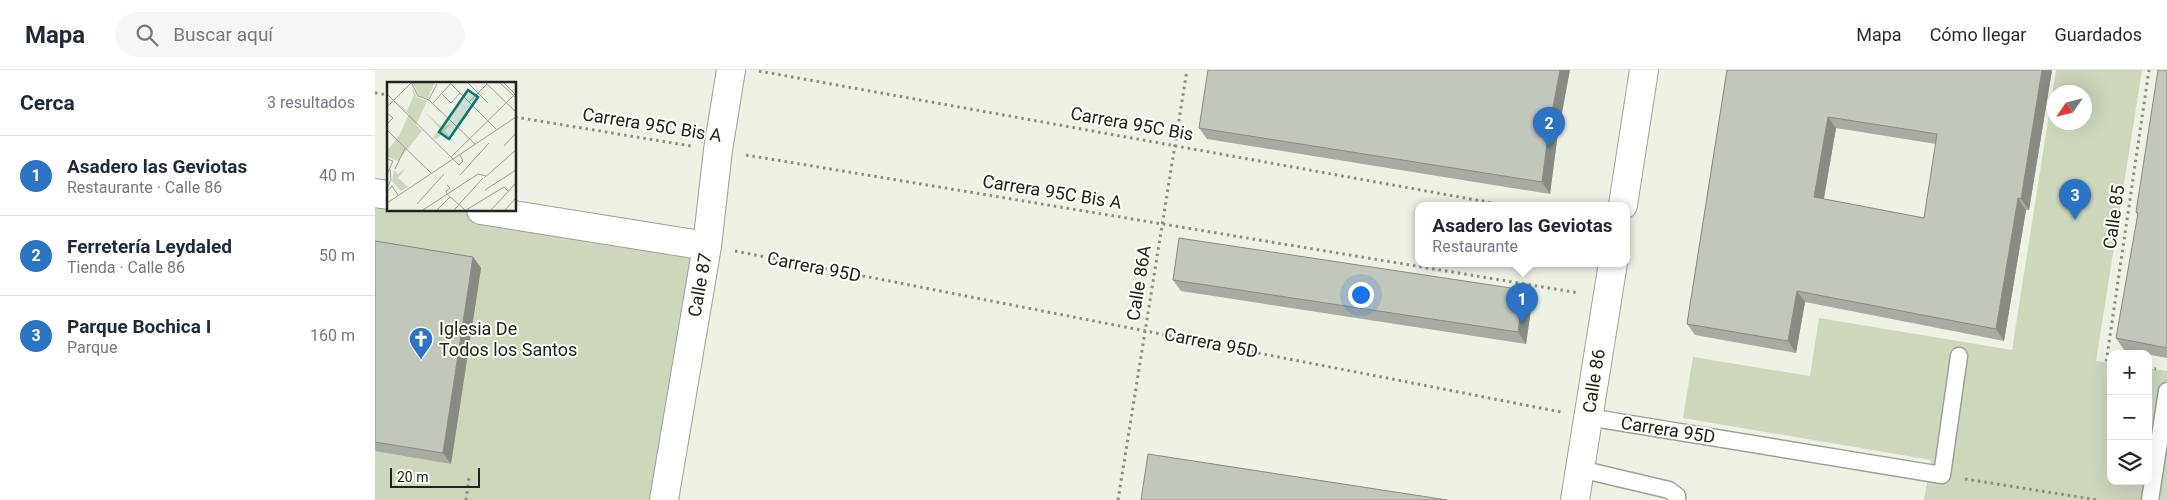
<!DOCTYPE html>
<html lang="es">
<head>
<meta charset="utf-8">
<style>
  :root { --surface:#fff; --page:#f6f6f7; --text:#1f2937; --muted:#747a83; --line:#e0e1e3; --accent:#2c73c4 }
  body { margin:0; font-family:Roboto,sans-serif; background:var(--page); color:var(--text) }
  .controls { position:absolute; right:15px; bottom:15px; display:grid; overflow:hidden; border-radius:10px; box-shadow:0 5px 20px #0002 }
  .controls button { width:45px; height:45px; display:grid; place-items:center; padding:0; border:0; border-bottom:1px solid var(--line); background:var(--surface); color:var(--text); font:25px sans-serif }
  .compass { position:absolute; left:1672px; top:15px; width:45px; height:45px; border-radius:50%; background:var(--surface); box-shadow:0 5px 20px #0002; rotate:235deg }
  .scale { position:absolute; left:15px; bottom:12px; width:90px; box-sizing:border-box; padding-left:5px; border:2px solid #21231e; border-top:0; font-size:14px; line-height:18px; white-space:nowrap; color:#21231e; -webkit-text-stroke:4px #fbfff5; paint-order:stroke }
  .you { position:absolute; left:985px; top:224px; width:18px; height:18px; margin:-12px; border:4px solid #fff; border-radius:50%; background:#1a73e8; box-shadow:0 0 0 8px #1a73e833 }
  .badge { display:grid; place-items:center; width:32px; height:32px; border-radius:50%; background:var(--accent); color:#fff; font-size:16px; font-weight:700 }
  .pin { position:absolute; translate:-50% -41px; filter:drop-shadow(0 1px 2px #0008) }
  .pin::after { content:''; position:absolute; top:26px; width:18px; height:15px; background:inherit; clip-path:polygon(0 0,100% 0,50% 100%) }
  .popup { position:absolute; left:1040px; top:132px; width:215px; height:65px; box-sizing:border-box; display:grid; place-content:center; border-radius:10px; background:var(--surface); filter:drop-shadow(0 1px 4px #0005); font-size:16px; white-space:nowrap; color:var(--muted) }
  .popup b { font-size:19px; color:var(--text) }
  .popup::after { content:''; position:absolute; left:50%; top:100%; margin-left:-10px; border:10px solid transparent; border-top-color:var(--surface) }
  .list { margin:0; padding:0; list-style:none }
  h2 { display:flex; justify-content:space-between; align-items:center; height:65px; margin:0; padding:0 20px; font-size:21px }
  h2 small { font-size:16px; font-weight:400; color:var(--muted) }
  .list li { display:grid; grid-template-columns:32px 1fr auto; gap:15px; align-items:center; box-sizing:border-box; height:80px; padding:0 20px; border-top:1px solid var(--line) }
  .list b { display:block; font-size:19px; white-space:nowrap }
  .list p { margin:0; font-size:16px; white-space:nowrap; color:var(--muted) }
  .list em { font-size:16px; font-style:normal; color:var(--muted) }
  .icon { flex:none; width:28px; height:28px; fill:none; stroke:currentColor; stroke-width:2; stroke-linecap:round; stroke-linejoin:round }
  .map { position:relative; flex:none; width:1792px; height:430px; overflow:hidden }
  header { display:flex; align-items:center; gap:30px; box-sizing:border-box; height:70px; padding:0 25px; background:var(--surface); border-bottom:1px solid var(--line) }
  header strong { font-size:24px }
  nav { display:flex; gap:28px; margin-inline-start:auto; font-size:18px }
  .search { width:350px; height:45px; background:var(--page); display:flex; align-items:center; gap:12px; box-sizing:border-box; padding:0 18px; border-radius:28px; color:var(--muted); font-size:19px }
  main { display:flex }
  aside { flex:1; background:var(--surface) }
  .map>svg:first-child { display:block }
</style>
</head>
<body>
<header>
<strong>Mapa</strong>
<div class="search"><svg class="icon" aria-label="search" viewBox="0 0 24 24"><circle cx="10" cy="10" r="6"/><path d="M15 15l6 6"/></svg>Buscar aquí</div>
<nav><a>Mapa</a><a>Cómo llegar</a><a>Guardados</a></nav>
</header>
<main>
<aside>
<h2>Cerca<small>3 resultados</small></h2>
<ul class="list">
<li><span class="badge">1</span><div><b>Asadero las Geviotas</b><p>Restaurante · Calle 86</p></div><em>40 m</em></li>
<li><span class="badge">2</span><div><b>Ferretería Leydaled</b><p>Tienda · Calle 86</p></div><em>50 m</em></li>
<li><span class="badge">3</span><div><b>Parque Bochica I</b><p>Parque</p></div><em>160 m</em></li>
</ul>
</aside>
<div class="map">
<svg width="1792" height="430" viewBox="0 0 1792 430">
  <rect width="100%" height="100%" fill="#edf2e5"/>
  <path fill="#cdd7bc" fill-rule="evenodd" d="M1681,0H1767L1721,291L1736,293V411H1773V298L1792,301V430H1549L1556,390L1308,348L1318,287L1435,306L1444,248L1637,280ZM1680,22H1710V52H1680Z
    M0,125L14,127V140H90L326,180L285,430H0Z"/>
  <g fill="none" stroke-linecap="round" stroke-linejoin="round">
    <defs>
      <path id="service" d="M1213,347L1567,405L1584,286
        M1205,399L1294,420L1302,426V430
        M1775,430L1792,321"/>
      <path id="minor" d="M0,123L14,125
        M106,140L332,176
        M289,430L332,176L343,80L356,0"/>
      <path id="tertiary" d="M1248,135L1269,0
        M1200,430L1238,193"/>
    </defs>
    <use href="#service" stroke="#9da296" stroke-width="19"/>
    <use href="#minor" stroke="#9da296" stroke-width="30"/>
    <use href="#tertiary" stroke="#9da296" stroke-width="30"/>
    <path stroke="#8b8f85" stroke-width="3" stroke-dasharray="2.5 4" stroke-linecap="butt" d="M384,1L1129,135
      M0,23L14,25
      M140,47L316,76
      M371,85L1204,223
      M360,181L1186,342
      M1736,293H1731L1774,0
      M1773,298L1781,299
      M1590,409L1723,430
      M91,430L94,407
      M743,430L812,0"/>
    <use href="#service" stroke="#fff" stroke-width="16"/>
    <use href="#minor" stroke="#fff" stroke-width="28"/>
    <use href="#tertiary" stroke="#fff" stroke-width="28"/>
  </g>
  <path fill="#a7aba1" fill-rule="evenodd" d="M1352,0H1677L1654,140H1651L1629,271L1430,232L1421,283L1320,265L1312,254ZM1461,58L1561,74L1549,148L1449,129Z
    M1792,0V288L1749,280L1741,268L1763,146L1761,142Z
    M824,58L1182,70L1175,124L832,69Z
    M0,171L98,187L106,198L76,394L0,381Z
    M798,210L1157,232L1151,274L806,221Z"/>
  <path fill="#888b83" d="M1185,0H1195L1182,70L1175,124L1167,112L1174,58Z
    M1667,0H1677L1654,140L1646,129Z
    M1453,47L1461,58L1447,138L1439,127Z
    M1643,128L1651,140L1629,271L1621,259Z
    M98,187L106,198L76,394L68,383Z
    M1149,220L1157,232L1151,274L1143,262Z
    M1422,221L1430,232L1421,283L1413,271Z"/>
  <path fill="#c2c7bb" stroke="#888b83" fill-rule="evenodd" d="M833,0H1185L1174,58L1167,112L824,58Z
    M1352,0H1667L1646,129L1643,128L1621,259L1422,221L1413,271L1312,254ZM1453,47L1562,64L1549,148L1439,127Z
    M1783,0H1792V278L1741,268L1763,143L1761,142Z
    M804,168L1149,220L1143,262L798,210Z
    M0,171L98,187L68,383L0,372Z
    M773,384L1072,430H766Z"/>
  <defs>
    <symbol id="church-pin" viewBox="-11 -11 22 30"><path d="M0 17L-7.5 6A9.5 9.5 0 1 1 7.5 6Z" fill="#2c73c4" stroke="#fbfff5"/><path d="M-1.2-6h2.4v3.5h3.3v2.4h-3.3V6h-2.4V-.1h-3.3v-2.4h3.3Z" fill="#fff"/></symbol>
  </defs>
  <g fill-rule="evenodd">
    <use href="#church-pin" x="32" y="255" width="28" height="38"/>
  </g>
  <g text-anchor="middle" stroke-width="4" stroke-linejoin="round" paint-order="stroke">
    <g font-size="18" fill="#21231e" stroke="#fbfff5">
      <text transform="translate(757 54) rotate(10)" y="6">Carrera 95C Bis</text>
      <text transform="translate(277 55) rotate(9)" y="6">Carrera 95C Bis A</text>
      <text transform="translate(677 122) rotate(9)" y="6">Carrera 95C Bis A</text>
      <text transform="translate(1739 147) rotate(-82)" y="6">Calle 85</text>
      <text transform="translate(439 197) rotate(11)" y="6">Carrera 95D</text>
      <text transform="translate(764 213) rotate(-81)" y="6">Calle 86A</text>
      <text transform="translate(325 215) rotate(-80)" y="6">Calle 87</text>
      <text transform="translate(836 273) rotate(11)" y="6">Carrera 95D</text>
      <text transform="translate(1219 311) rotate(-81)" y="6">Calle 86</text>
      <text transform="translate(1293 360) rotate(9)" y="6">Carrera 95D</text>
    </g>
    <g font-size="18" fill="#21231e" stroke="#fbfff5" text-anchor="start">
      <text x="64" y="265">Iglesia De<tspan x="64" dy="21">Todos los Santos</tspan></text>
    </g>
  </g>
  <g transform="translate(12 12)">
    <rect width="129" height="129" fill="#edf2e5"/>
    <path d="M25,0H48L41,16L33,15ZM23,2L30,15L40,19L29,43L35,49L11,79L1,75L0,69L12,54L22,32L8,19L20,29L27,13ZM37,29L51,42L57,45L63,42L58,49L71,65L57,51L49,57L46,55L53,47ZM19,86L11,96L21,105L14,109L5,99L7,88L11,92Z" fill="#cdd7bc"/>
    <path fill="none" stroke="#9b9f95" stroke-width="1" d="M24,0L31,14L42,18L88,62M62,0L109,47M80,0L101,21M98,0L129,30M112,0L129,16M116,0L129,13M0,12L72,83L76,79L73,73M55,12L64,21L73,11M42,17L50,2M82,20L100,2M46,21L65,0M0,25L24,1M0,31L6,36L0,42M0,48L44,91M117,64L129,51M64,75L128,12M0,77L6,79L0,92M8,87L18,66M73,93L102,61M97,96L129,68M60,103L63,106L59,109L60,112L78,128M0,106L4,98L3,87M98,108L129,88M0,110L5,104L11,113M0,121L129,35M30,122L57,92M36,128L91,92L99,94M50,128L63,115M67,128L96,96M79,128L117,105L121,109M104,128L129,101M118,128L129,116"/>
    <path fill="#0f766e" fill-opacity="0.15" stroke="#0f766e" stroke-width="2.5" d="M81,8L91,15L62,57L52,50Z"/>
    <rect width="129" height="129" fill="none" stroke="#21231e" stroke-width="2.5"/>
  </g>
</svg>
<div class="controls">
<button>+</button>
<button>−</button>
<button><svg class="icon" aria-label="layers" viewBox="0 0 24 24"><path d="M12 4l9 5-9 5-9-5zM3 14l9 5 9-5"/></svg></button>
</div>
<svg class="compass" viewBox="-18 -18 36 36"><path d="M0-13l5 13h-10z" fill="#e53935"/><path d="M0 13l5-13h-10z" fill="#747a83"/></svg>
<div class="scale">20 m</div>
<div class="you"></div>
<div class="pin badge" style="left:1147px;top:254px">1</div>
<div class="popup"><b>Asadero las Geviotas</b>Restaurante</div>
<div class="pin badge" style="left:1174px;top:78px">2</div>
<div class="pin badge" style="left:1700px;top:150px">3</div>
</div>
</main>
</body>
</html>
